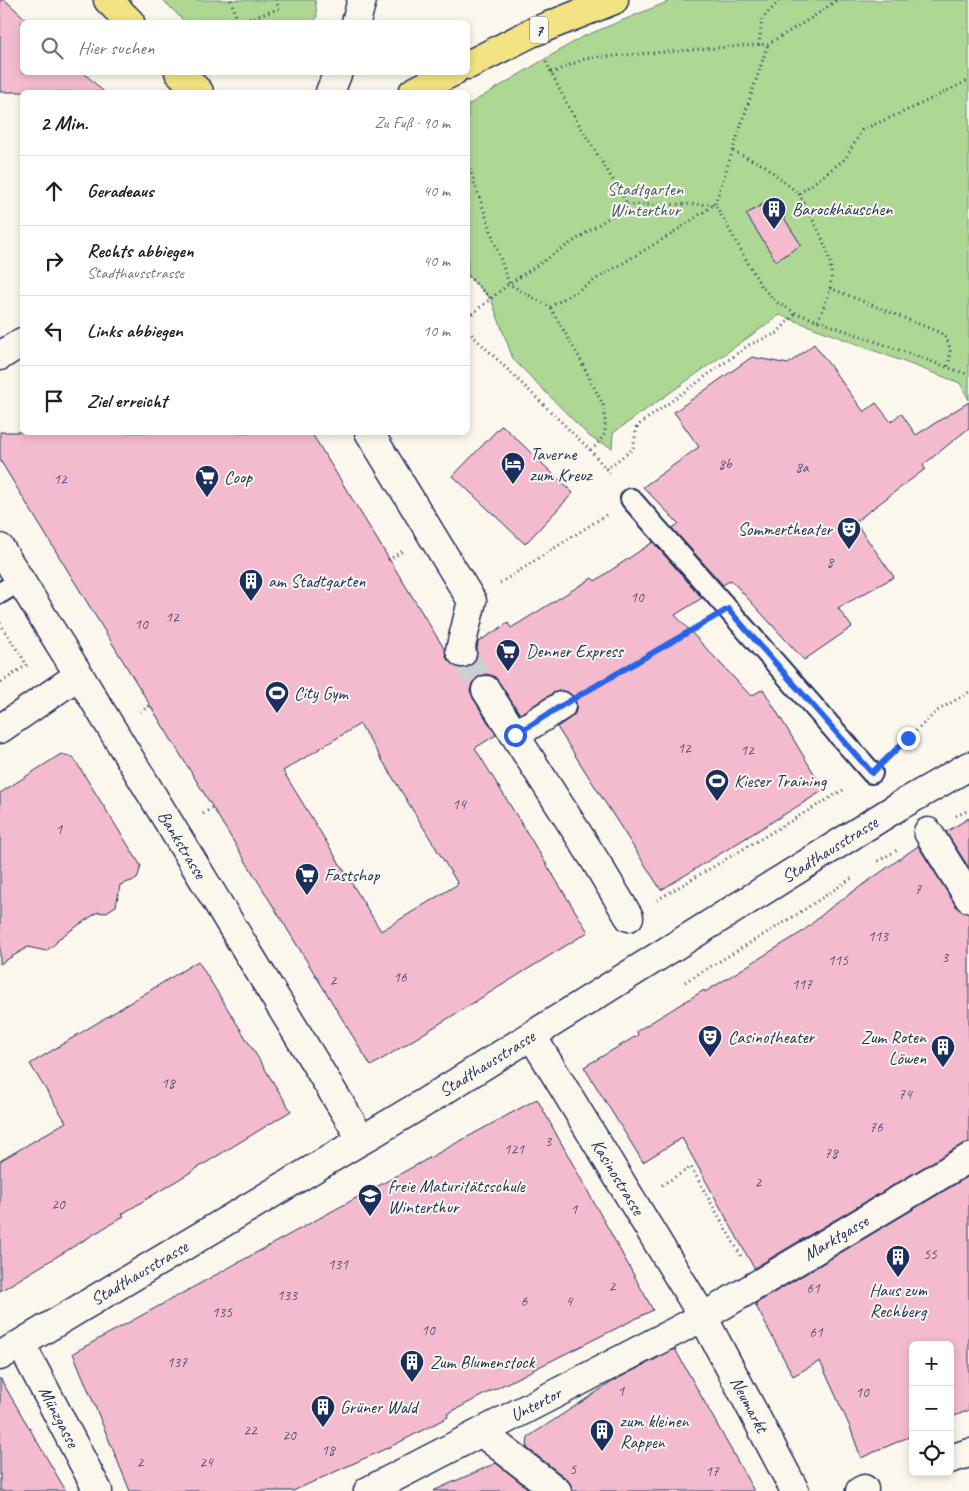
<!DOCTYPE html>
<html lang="de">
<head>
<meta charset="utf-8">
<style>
  :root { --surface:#fff; --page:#f2f2f2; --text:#202124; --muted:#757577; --line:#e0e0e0 }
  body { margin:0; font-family:Caveat,sans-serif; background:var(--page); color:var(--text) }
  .controls { position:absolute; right:15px; bottom:15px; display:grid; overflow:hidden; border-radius:8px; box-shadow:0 2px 8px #0003 }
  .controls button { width:45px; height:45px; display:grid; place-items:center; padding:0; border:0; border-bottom:1px solid var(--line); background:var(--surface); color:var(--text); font:25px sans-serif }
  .stop { position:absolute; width:15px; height:15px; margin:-11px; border:4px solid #2563eb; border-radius:50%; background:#fff }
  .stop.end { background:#2563eb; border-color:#fff; box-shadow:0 1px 5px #0008 }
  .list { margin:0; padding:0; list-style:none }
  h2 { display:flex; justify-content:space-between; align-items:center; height:65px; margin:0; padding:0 20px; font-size:21px }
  h2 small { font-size:16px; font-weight:400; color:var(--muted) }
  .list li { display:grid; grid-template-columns:32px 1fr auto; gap:15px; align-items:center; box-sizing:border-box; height:70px; padding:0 20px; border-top:1px solid var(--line) }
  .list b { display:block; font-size:19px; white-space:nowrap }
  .list p { margin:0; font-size:16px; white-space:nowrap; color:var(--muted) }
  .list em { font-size:16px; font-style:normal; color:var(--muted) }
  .icon { flex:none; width:28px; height:28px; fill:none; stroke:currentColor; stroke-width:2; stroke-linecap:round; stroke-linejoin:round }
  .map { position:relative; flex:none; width:969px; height:1491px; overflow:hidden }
  .search { position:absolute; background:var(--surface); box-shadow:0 2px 8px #0003; left:20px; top:20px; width:450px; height:55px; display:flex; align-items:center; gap:12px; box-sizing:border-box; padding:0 18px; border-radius:8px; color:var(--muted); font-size:19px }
  .panel { position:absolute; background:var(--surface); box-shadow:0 2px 8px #0003; left:20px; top:90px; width:450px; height:345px; border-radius:8px }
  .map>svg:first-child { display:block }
</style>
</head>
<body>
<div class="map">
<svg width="969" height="1491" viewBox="0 0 969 1491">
  <rect width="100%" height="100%" fill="#fbf7ec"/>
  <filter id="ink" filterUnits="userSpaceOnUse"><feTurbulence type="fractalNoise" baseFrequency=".02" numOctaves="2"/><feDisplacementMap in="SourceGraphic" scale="10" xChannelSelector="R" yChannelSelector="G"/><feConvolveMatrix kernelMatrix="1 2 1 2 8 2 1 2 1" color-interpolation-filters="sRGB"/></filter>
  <g filter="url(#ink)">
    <path fill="#aed794" stroke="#648379" d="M163,0H315L317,15L315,22H185Z
      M672,0H969V400L960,383L780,315L613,433L612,448L590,437L513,359L491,299L468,276V105L582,37Z"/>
    <path fill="#f4bbce" stroke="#1b2f5e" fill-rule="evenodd" d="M0,0H5L29,22H22V72H83L104,92H0Z
      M772,199L801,245L776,261L746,214Z
      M814,344L864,412L876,403L891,422L901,413L916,435L969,402V428L923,465L925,469L855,522L894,577L838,608L852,627L804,660L731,580L723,585L672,528L679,524L643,487L699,447L674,412L752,357L788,364Z
      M502,425L573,493L525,544L453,476Z
      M0,432H311L445,650L447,659L455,667L463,669L470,666L476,660L478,642L508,623L511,628L592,578L595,581L653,542L702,598L675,615L751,696L763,689L824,790L661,890L557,727L569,719L575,714L577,706L574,697L568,692L560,690L553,693L520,714L499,682L494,676L486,674L478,677L472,683L470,691L473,698L496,735L475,748L588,932L371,1066L0,460ZM360,724L458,884L381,931L283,771Z
      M61,754L73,757L141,866L137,879L120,885L116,906L105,913L98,912L58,939L56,943L46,951L28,947L0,964V793Z
      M969,818V868L946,832Z
      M918,846L956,906L961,911L969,914V1142L961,1145L754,1268L682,1138L643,1162L584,1067L638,1035L637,1031L704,990L705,992L802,932L830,908Z
      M198,961L291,1111L122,1214L124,1216L0,1291V1161L66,1122L30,1064Z
      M537,1099L653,1310L487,1393L447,1414L448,1417L396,1444L293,1491H130L73,1353Z
      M969,1176V1410L950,1418V1345H913V1435L861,1458L850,1427L820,1361L793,1376L755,1304Z
      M675,1349L754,1491H572L571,1485L567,1479L527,1448L528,1437L615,1380Z
      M0,1378L66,1491H0Z
      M496,1463L531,1491H433Z"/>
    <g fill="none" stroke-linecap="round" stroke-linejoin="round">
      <path stroke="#cecfd0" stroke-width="28" stroke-dasharray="28 14" stroke-linecap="butt" d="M462,653L486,690"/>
      <defs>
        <path id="service" d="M631,499L872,773
          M0,593L20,581"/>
        <g id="pedestrian">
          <path d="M369,432L472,601L460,650L462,653"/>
          <path d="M486,690L596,862L629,917"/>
          <path d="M515,735L561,706"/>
          <path d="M928,832L969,898"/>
          <path id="s1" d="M532,1036L703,1317L795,1491"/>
          <path id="s2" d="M21,1344L98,1491"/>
          <path d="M482,1433L557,1491"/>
          <path d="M950,1459L969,1453"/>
          <path id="s3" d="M368,1491L703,1317L969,1158"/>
          <path d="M860,1491L864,1489"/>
        </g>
        <g id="minor">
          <path d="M356,22L362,0"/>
          <path d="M330,92L338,72"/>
          <path d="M0,356L22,342"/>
          <path id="s4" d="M0,548L79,675L362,1140"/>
          <path d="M0,729L79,675"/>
          <path id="s5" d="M0,1356L422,1104L899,806L969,766"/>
        </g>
        <path id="primary" d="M108,0L130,22
          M468,65L531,33L614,0
          M179,72L199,92
          M413,92L453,72"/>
      </defs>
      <use href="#service" stroke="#1b2f5e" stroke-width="24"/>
      <use href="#pedestrian" stroke="#1b2f5e" stroke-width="31"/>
      <use href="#minor" stroke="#1b2f5e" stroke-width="31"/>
      <use href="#primary" stroke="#1b2f5e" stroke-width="31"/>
      <path stroke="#1b2f5e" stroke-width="3" stroke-dasharray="1 4" stroke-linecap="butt" d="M231,0L238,22L279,9L276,0
        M759,45L762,19L780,0
        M546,62L569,108L628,205
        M551,73L587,58L768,44L813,17L837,0
        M733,151L765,166L799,194L845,159L862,130L917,106L969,80
        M468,164L509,284L550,307L578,355L603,405L605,419V433L597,445L590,450
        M799,194C813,222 837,255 830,288C828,299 822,310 818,321
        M468,276L491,299
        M830,288L941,333C952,344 952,353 947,368
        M550,307L673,233L715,204L768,44
        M468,317L509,284L628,205L715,204L761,286L776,302L796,313L969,375
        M468,331L590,450L612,476
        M606,469L633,449L637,426L749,345L777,333L796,313
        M388,560L403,551
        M500,583L606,515
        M0,623L27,665L0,683
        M590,690L703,623
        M140,712L151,705
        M894,752L937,711L969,692
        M203,814L213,807
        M956,816L969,810
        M878,861L899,849
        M657,900L845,789
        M685,982L793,917L852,878
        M662,1185L691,1167L741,1256"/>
      <use href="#service" stroke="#fbf7ec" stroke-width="20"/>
      <use href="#pedestrian" stroke="#fbf7ec" stroke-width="28"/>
      <use href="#minor" stroke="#fbf7ec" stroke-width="28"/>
      <use href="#primary" stroke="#f4e382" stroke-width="28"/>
    </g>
  </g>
  <g fill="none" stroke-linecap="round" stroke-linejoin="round" filter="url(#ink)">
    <path stroke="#2563eb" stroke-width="6" d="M515,735L561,706L728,609L872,773L908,738"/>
  </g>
  <defs>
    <symbol id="building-pin" viewBox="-11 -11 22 30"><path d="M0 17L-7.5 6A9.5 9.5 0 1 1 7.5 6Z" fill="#1b2f5e" stroke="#fbf7ec"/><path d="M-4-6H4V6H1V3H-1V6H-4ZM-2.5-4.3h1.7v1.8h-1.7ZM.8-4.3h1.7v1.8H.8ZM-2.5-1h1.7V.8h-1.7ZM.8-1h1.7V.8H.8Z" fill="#fff"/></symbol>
    <symbol id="hotel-pin" viewBox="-11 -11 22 30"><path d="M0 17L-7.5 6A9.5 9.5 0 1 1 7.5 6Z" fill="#1b2f5e" stroke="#fbf7ec"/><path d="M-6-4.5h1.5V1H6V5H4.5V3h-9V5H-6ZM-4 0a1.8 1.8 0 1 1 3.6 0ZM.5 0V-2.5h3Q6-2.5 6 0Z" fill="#fff"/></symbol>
    <symbol id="supermarket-pin" viewBox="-11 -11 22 30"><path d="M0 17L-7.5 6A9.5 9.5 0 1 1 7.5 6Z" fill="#1b2f5e" stroke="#fbf7ec"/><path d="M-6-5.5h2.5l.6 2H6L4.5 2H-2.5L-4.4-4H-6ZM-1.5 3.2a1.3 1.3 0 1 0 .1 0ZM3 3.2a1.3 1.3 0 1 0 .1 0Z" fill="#fff"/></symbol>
    <symbol id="theatre-pin" viewBox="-11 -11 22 30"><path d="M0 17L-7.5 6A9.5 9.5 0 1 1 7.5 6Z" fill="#1b2f5e" stroke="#fbf7ec"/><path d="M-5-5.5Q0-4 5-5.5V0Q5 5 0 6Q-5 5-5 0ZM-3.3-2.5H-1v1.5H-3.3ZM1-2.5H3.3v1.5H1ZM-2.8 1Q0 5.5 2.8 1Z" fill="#fff"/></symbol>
    <symbol id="stadium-pin" viewBox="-11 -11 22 30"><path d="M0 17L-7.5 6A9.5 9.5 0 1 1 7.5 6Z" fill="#1b2f5e" stroke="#fbf7ec"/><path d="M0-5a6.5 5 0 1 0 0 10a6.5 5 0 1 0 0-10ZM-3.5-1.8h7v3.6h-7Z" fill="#fff"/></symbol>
    <symbol id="school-pin" viewBox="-11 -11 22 30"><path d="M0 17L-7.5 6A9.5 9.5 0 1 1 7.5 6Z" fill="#1b2f5e" stroke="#fbf7ec"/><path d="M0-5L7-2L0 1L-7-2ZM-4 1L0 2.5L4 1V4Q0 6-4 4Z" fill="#fff"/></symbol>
  </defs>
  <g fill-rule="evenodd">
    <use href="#building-pin" x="760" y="195" width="28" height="38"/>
    <use href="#hotel-pin" x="499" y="450" width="28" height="38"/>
    <use href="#supermarket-pin" x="193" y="463" width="28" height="38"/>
    <use href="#theatre-pin" x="835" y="515" width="28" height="38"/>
    <use href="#building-pin" x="237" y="567" width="28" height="38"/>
    <use href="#supermarket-pin" x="494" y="637" width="28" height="38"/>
    <use href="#stadium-pin" x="263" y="679" width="28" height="38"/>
    <use href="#stadium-pin" x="703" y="767" width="28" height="38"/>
    <use href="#supermarket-pin" x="293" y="861" width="28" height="38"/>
    <use href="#theatre-pin" x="696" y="1023" width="28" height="38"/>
    <use href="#building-pin" x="929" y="1033" width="28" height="38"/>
    <use href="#school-pin" x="356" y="1182" width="28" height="38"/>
    <use href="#building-pin" x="884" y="1243" width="28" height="38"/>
    <use href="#building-pin" x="398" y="1348" width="28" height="38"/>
    <use href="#building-pin" x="309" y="1393" width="28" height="38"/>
    <use href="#building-pin" x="588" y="1417" width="28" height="38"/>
  </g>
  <g text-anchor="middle" stroke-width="4" stroke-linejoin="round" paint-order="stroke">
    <g font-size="15" fill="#51527a">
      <text x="725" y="469">8b</text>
      <text x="802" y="472">8a</text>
      <text x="60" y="484">12</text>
      <text x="830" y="567">8</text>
      <text x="637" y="602">10</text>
      <text x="172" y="622">12</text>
      <text x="141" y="629">10</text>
      <text x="684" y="753">12</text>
      <text x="747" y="755">12</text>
      <text x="459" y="809">14</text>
      <text x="59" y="834">1</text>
      <text x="918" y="894">7</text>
      <text x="878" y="941">113</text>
      <text x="945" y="962">3</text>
      <text x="838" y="965">115</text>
      <text x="400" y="982">16</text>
      <text x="333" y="985">2</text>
      <text x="802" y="989">117</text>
      <text x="168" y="1088">18</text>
      <text x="905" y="1099">74</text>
      <text x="876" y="1132">76</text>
      <text x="548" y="1146">3</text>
      <text x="514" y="1154">121</text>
      <text x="831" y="1158">78</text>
      <text x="758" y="1187">2</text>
      <text x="58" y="1209">20</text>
      <text x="574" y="1214">1</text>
      <text x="930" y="1259">55</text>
      <text x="338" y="1269">131</text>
      <text x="612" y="1291">2</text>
      <text x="813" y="1293">61</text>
      <text x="287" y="1300">133</text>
      <text x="524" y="1306">6</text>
      <text x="569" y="1306">4</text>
      <text x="222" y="1317">135</text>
      <text x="428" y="1335">10</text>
      <text x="816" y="1337">61</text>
      <text x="177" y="1367">137</text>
      <text x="621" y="1396">1</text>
      <text x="862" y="1397">10</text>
      <text x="250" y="1435">22</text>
      <text x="289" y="1440">20</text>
      <text x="328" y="1455">18</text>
      <text x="140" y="1467">2</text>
      <text x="206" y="1467">24</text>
      <text x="573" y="1474">5</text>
      <text x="712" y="1476">17</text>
    </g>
    <rect fill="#fbf7ec" stroke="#5e6b89" stroke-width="1" x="530" y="16.5" width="18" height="27" rx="4"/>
    <g font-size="16" font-weight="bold" fill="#1b2f5e">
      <text x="539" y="36">7</text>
    </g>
    <g font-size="18" fill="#40596c" stroke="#fbf7ec">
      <text x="645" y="195">Stadtgarten<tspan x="645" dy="21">Winterthur</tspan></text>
    </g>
    <g font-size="18" fill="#1b2f5e" stroke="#fbf7ec" text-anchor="start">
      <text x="792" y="215">Barockhäuschen</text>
      <text x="530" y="460">Taverne<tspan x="530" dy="21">zum Kreuz</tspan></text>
      <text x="224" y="483">Coop</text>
      <text x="832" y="535" text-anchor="end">Sommertheater</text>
      <text x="268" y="587">am Stadtgarten</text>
      <text x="526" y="657">Denner Express</text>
      <text x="294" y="699">City Gym</text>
      <text x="734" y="787">Kieser Training</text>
      <text x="324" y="881">Fastshop</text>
      <text x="728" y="1043">Casinotheater</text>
      <text x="926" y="1043" text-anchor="end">Zum Roten<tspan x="926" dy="21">Löwen</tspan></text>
      <text x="388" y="1192">freie Maturitätsschule<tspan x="388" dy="21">Winterthur</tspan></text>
      <text x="898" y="1296" text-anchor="middle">Haus zum<tspan x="898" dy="21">Rechberg</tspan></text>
      <text x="430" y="1368">Zum Blumenstock</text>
      <text x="340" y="1413">Grüner Wald</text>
      <text x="620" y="1427">zum kleinen<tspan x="620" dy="21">Rappen</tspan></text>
    </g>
    <g font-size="18" fill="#1b2f5e" stroke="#fbf7ec">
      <text dy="6" stroke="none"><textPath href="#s4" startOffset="348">Bankstrasse</textPath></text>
      <text dy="6" stroke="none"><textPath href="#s5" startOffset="972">Stadthausstrasse</textPath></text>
      <text dy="6" stroke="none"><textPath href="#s5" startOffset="568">Stadthausstrasse</textPath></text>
      <text dy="6" stroke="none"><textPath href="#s1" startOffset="165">Kasinostrasse</textPath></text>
      <text dy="6" stroke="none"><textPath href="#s3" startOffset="532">Marktgasse</textPath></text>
      <text dy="6" stroke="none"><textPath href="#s5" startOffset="162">Stadthausstrasse</textPath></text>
      <text dy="6" stroke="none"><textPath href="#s1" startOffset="428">Neumarkt</textPath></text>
      <text dy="6" stroke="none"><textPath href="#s3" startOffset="189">Untertor</textPath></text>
      <text dy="6" stroke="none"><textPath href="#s2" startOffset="82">Münzgasse</textPath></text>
    </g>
  </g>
</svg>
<div class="controls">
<button>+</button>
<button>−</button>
<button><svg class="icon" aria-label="locate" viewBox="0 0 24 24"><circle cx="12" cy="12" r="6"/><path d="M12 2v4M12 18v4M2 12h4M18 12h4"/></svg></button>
</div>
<div class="stop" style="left:515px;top:735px"></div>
<div class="stop end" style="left:908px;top:738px"></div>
<div class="search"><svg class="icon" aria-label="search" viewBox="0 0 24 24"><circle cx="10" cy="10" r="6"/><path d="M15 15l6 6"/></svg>Hier suchen</div>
<section class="panel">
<h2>2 Min.<small>Zu Fuß · 90 m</small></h2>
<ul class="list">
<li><svg class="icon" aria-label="ahead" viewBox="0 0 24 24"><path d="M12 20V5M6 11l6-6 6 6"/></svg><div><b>Geradeaus</b></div><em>40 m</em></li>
<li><svg class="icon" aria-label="right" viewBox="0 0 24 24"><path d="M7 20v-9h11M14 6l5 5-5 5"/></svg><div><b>Rechts abbiegen</b><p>Stadthausstrasse</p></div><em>40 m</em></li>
<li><svg class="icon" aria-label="left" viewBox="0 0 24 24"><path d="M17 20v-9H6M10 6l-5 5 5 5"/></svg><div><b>Links abbiegen</b></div><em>10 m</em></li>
<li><svg class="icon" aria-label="arrive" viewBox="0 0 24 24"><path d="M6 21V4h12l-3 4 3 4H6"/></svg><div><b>Ziel erreicht</b></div></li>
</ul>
</section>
</div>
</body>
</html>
